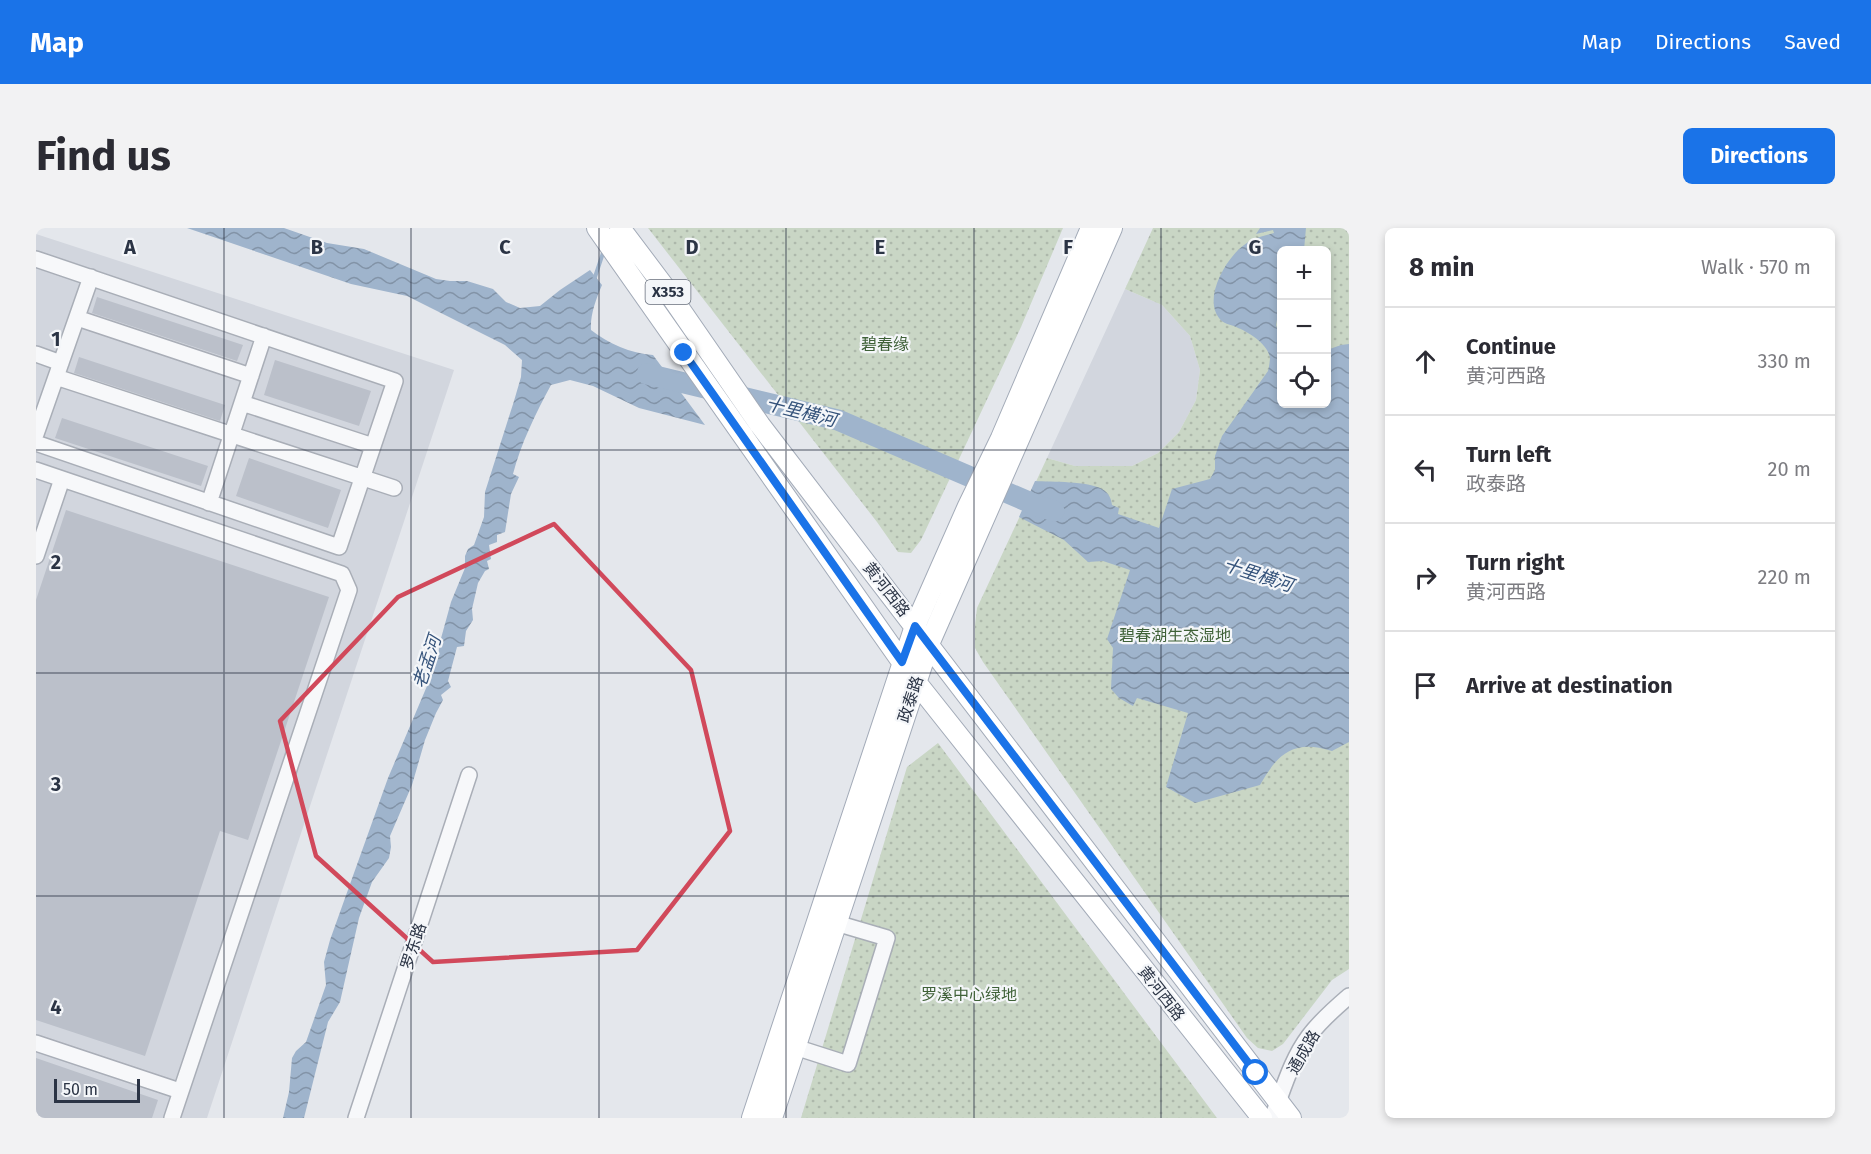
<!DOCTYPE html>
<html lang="en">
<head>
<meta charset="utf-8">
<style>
  :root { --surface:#fff; --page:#f2f2f3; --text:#2b2b33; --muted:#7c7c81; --line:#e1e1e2; --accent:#1a73e8 }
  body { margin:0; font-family:"Fira Sans","Noto Sans SC",sans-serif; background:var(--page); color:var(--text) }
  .controls { position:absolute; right:18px; top:18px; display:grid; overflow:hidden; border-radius:9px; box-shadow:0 3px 9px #0003 }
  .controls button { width:54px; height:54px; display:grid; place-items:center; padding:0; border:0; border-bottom:2px solid var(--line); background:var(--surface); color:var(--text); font:30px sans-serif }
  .scale { position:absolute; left:18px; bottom:15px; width:86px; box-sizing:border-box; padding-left:6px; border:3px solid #2b3445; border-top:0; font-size:16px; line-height:21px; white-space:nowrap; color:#2b3445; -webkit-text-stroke:4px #f4f6f9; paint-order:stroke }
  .stop { position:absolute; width:18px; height:18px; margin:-14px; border:4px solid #1a73e8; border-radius:50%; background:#fff }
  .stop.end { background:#1a73e8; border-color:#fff; box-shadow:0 2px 6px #0008 }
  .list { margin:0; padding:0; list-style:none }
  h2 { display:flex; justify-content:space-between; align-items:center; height:78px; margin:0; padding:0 24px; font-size:26px }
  h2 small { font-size:20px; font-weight:400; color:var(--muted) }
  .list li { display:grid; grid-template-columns:39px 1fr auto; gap:18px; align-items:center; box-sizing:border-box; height:108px; padding:0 24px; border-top:2px solid var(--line) }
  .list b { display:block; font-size:22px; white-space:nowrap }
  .list p { margin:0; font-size:20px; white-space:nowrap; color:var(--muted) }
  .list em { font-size:20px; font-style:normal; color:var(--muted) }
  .icon { flex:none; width:33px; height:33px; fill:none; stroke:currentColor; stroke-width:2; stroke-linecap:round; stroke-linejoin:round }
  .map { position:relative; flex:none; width:1313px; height:890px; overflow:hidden; border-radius:9px }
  header { display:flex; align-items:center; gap:36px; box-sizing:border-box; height:84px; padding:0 30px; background:var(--accent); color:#fff }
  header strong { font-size:28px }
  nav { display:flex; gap:33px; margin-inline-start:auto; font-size:21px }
  .intro { display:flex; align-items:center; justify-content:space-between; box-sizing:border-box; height:144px; padding:0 36px }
  h1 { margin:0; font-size:42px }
  .button { padding:15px 27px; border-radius:9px; background:var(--accent); color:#fff; font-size:21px; font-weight:700 }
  main { display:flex; gap:36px; padding:0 36px }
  aside { flex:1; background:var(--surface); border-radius:9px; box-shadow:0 3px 9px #0003 }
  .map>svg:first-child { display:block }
</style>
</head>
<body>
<header>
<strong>Map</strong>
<nav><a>Map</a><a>Directions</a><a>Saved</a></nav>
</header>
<div class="intro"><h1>Find us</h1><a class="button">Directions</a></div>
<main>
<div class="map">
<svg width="1313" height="890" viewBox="0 0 1313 890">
  <defs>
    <pattern id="grass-dots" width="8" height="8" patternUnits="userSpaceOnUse" patternTransform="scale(1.5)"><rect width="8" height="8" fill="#c9d6c5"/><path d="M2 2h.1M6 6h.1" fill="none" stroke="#adb8ab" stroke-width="1.8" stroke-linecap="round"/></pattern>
    <pattern id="water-waves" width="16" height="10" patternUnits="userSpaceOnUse" patternTransform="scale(1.5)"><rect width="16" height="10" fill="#9fb4cc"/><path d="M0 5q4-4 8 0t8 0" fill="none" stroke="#8293a7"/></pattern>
  </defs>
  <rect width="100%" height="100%" fill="#e4e7ec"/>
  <path fill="#d2d6de" d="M0,6L418,142L171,890H0Z
    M1089,61L1126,77L1154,108L1164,142L1160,172L1143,204L1122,225L1096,238H1039L1011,230Z"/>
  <path fill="url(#grass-dots)" fill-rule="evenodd" d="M612,0H1027L985,99L885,312L875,325L862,324L841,294Z
    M1117,0H1313V741L1296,752L1247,816L1236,823L1222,820L1211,810L947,434L939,420V397L941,380L1011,230L1039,238H1096L1122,225L1143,204L1160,172L1164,142L1154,108L1126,77L1089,61ZM1246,22H1290V176H1246Z
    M902,515L1181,890H765L871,539Z"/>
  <path fill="url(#water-waves)" d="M151,0H248L291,15L328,21L400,51L414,53H431L457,61L470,74L484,80L504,78L524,62L554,42L566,57C560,71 554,87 555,102C573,116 594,125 617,127L669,197L603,180L557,158L534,152L515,157C500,185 485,215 477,246L483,249L475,266L469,304L461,307V314L453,317L455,331L451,333L453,341L449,343L442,355L436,381L437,392L430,403L428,418L421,419L412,453L415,459L405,467L407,472L400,485L389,512L376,557L354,608L355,619L353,630L336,654L323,690L304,774L292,794L268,890H247L253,864L256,830L260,823L270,814L290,757L288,734L294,712L352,550L391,458L402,429L404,414L415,374L429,340V328L432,321L438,317L448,289L449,264L478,173L485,149L486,132L469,117L371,68L315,56Z
    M1224,0H1270L1268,22H1246L1245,71L1240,97L1245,113L1246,176H1290L1291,122L1305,117L1313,116V514L1296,523C1258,511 1242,525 1224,557L1159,575L1130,559L1152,485L1101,470L1097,478L1083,470L1075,461L1077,420L1071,411L1094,342L1067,333L1052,334L1028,312L983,289L999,253C1016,254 1052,253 1066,261C1073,265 1075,270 1076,277L1083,280L1082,286L1123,300L1136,261L1174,251L1179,242V228L1186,208L1232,143C1233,139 1234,133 1234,129C1230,114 1212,104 1200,99C1194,96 1187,96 1183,90C1167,70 1190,30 1208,17C1217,10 1228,8 1238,5L1237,2L1220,6Z"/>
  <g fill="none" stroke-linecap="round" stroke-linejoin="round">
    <path stroke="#9fb4cc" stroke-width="4" d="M558,52L568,22"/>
    <path stroke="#9fb4cc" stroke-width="21" d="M611,146L802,192L1002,278L1018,283"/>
  </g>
  <path fill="#bbc0ca" d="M61,69L207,117L201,133L56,85Z
    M43,129L189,177L184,193L38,145Z
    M239,132L335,163L323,198L228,167Z
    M26,190L172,238L165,258L19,210Z
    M213,230L305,262L292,300L200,268Z
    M30,282L293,369L212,612L184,603L109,828L0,792V372Z
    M0,830L122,872L116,890H0Z"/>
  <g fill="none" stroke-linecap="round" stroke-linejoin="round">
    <defs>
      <path id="minor" d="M0,31L359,153L303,319L0,215
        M41,90L215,148
        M0,126L25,135
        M20,149L358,260
        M206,175L337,218
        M0,206L55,49
        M0,242L306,346L313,362L136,890
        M173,275L228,108
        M0,328L26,251
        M0,815L144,863
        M759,819L812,836L851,710L800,695
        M320,890L433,547
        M1236,890C1247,862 1255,832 1273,808C1284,793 1299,780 1313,768"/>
      <path id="major" d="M561,0L880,454L1226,890
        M584,0L630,61L724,197L1255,890
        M716,890L879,398L932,278L965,210L1055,0
        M736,890L893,416L1076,0"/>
    </defs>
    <use href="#minor" stroke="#a9aeb7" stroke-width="18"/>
    <use href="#major" stroke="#a3abb8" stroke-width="22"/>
    <use href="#minor" stroke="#f7f8fa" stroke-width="15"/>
    <use href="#major" stroke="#fff" stroke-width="20"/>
  </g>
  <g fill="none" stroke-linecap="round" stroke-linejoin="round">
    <path stroke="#1a73e8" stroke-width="8" d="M648,125L866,434L879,398L1220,845"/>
  </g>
  <path fill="none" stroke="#d1495b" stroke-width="4.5" stroke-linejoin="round" d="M518,296L655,442L694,603L601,722L397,734L280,628L244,493L362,369Z"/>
  <path fill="none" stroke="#2b3445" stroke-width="1.5" stroke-opacity="0.55" d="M188,0V890M375,0V890M563,0V890M750,0V890M938,0V890M1125,0V890M0,222H1313M0,445H1313M0,668H1313"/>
  <g text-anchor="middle" stroke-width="4.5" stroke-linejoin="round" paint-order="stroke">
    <rect fill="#f4f6f9" stroke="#676e7b" stroke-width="1.5" x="609.5" y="52" width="45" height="24" rx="4.5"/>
    <g font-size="15" font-weight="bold" fill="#2b3445">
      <text x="632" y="69">X353</text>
    </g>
    <g font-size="16" fill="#3f6138" stroke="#f4f6f9">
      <text x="849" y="122">碧春缘</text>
      <text x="1139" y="413">碧春湖生态湿地</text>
      <text x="933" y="772">罗溪中心绿地</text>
    </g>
    <g font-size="16" fill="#2b3445" stroke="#f4f6f9">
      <text transform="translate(851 361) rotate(52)" y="6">黄河西路</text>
      <text transform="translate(874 471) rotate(-72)" y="6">政泰路</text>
      <text transform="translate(377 718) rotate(-72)" y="6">罗东路</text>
      <text transform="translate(1126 765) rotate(52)" y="6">黄河西路</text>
      <text transform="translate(1267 824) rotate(-60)" y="6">通成路</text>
    </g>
    <g font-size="18" font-style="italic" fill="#34527a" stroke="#f4f6f9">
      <text transform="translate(765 184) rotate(14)" y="6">十里横河</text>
      <text transform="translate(1222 347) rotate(18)" y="6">十里横河</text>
      <text transform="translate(391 434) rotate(-72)" y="6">老孟河</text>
    </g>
  </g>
  <g font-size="20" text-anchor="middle" font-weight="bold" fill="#2b3445" stroke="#f4f6f9" stroke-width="4.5" stroke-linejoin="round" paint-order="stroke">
    <text x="94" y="26">A</text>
    <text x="281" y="26">B</text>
    <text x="469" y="26">C</text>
    <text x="656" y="26">D</text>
    <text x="844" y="26">E</text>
    <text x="1032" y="26">F</text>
    <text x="1219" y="26">G</text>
    <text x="20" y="118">1</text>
    <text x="20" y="341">2</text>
    <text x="20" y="563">3</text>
    <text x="20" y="786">4</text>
  </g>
</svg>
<div class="controls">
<button>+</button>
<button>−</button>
<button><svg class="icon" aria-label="locate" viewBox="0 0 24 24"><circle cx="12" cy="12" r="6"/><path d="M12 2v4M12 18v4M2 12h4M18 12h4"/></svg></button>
</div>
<div class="scale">50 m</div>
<div class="stop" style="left:1220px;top:845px"></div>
<div class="stop end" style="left:648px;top:125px"></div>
</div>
<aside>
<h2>8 min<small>Walk · 570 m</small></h2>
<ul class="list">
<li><svg class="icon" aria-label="ahead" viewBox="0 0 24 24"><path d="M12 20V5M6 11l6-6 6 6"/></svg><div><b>Continue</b><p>黄河西路</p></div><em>330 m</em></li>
<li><svg class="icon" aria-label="left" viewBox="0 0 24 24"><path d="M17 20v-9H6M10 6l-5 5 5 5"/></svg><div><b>Turn left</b><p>政泰路</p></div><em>20 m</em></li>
<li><svg class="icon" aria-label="right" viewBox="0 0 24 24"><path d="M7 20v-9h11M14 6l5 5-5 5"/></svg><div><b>Turn right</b><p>黄河西路</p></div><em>220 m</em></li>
<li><svg class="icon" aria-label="arrive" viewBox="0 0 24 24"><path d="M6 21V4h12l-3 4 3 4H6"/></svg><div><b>Arrive at destination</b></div></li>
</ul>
</aside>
</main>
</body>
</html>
